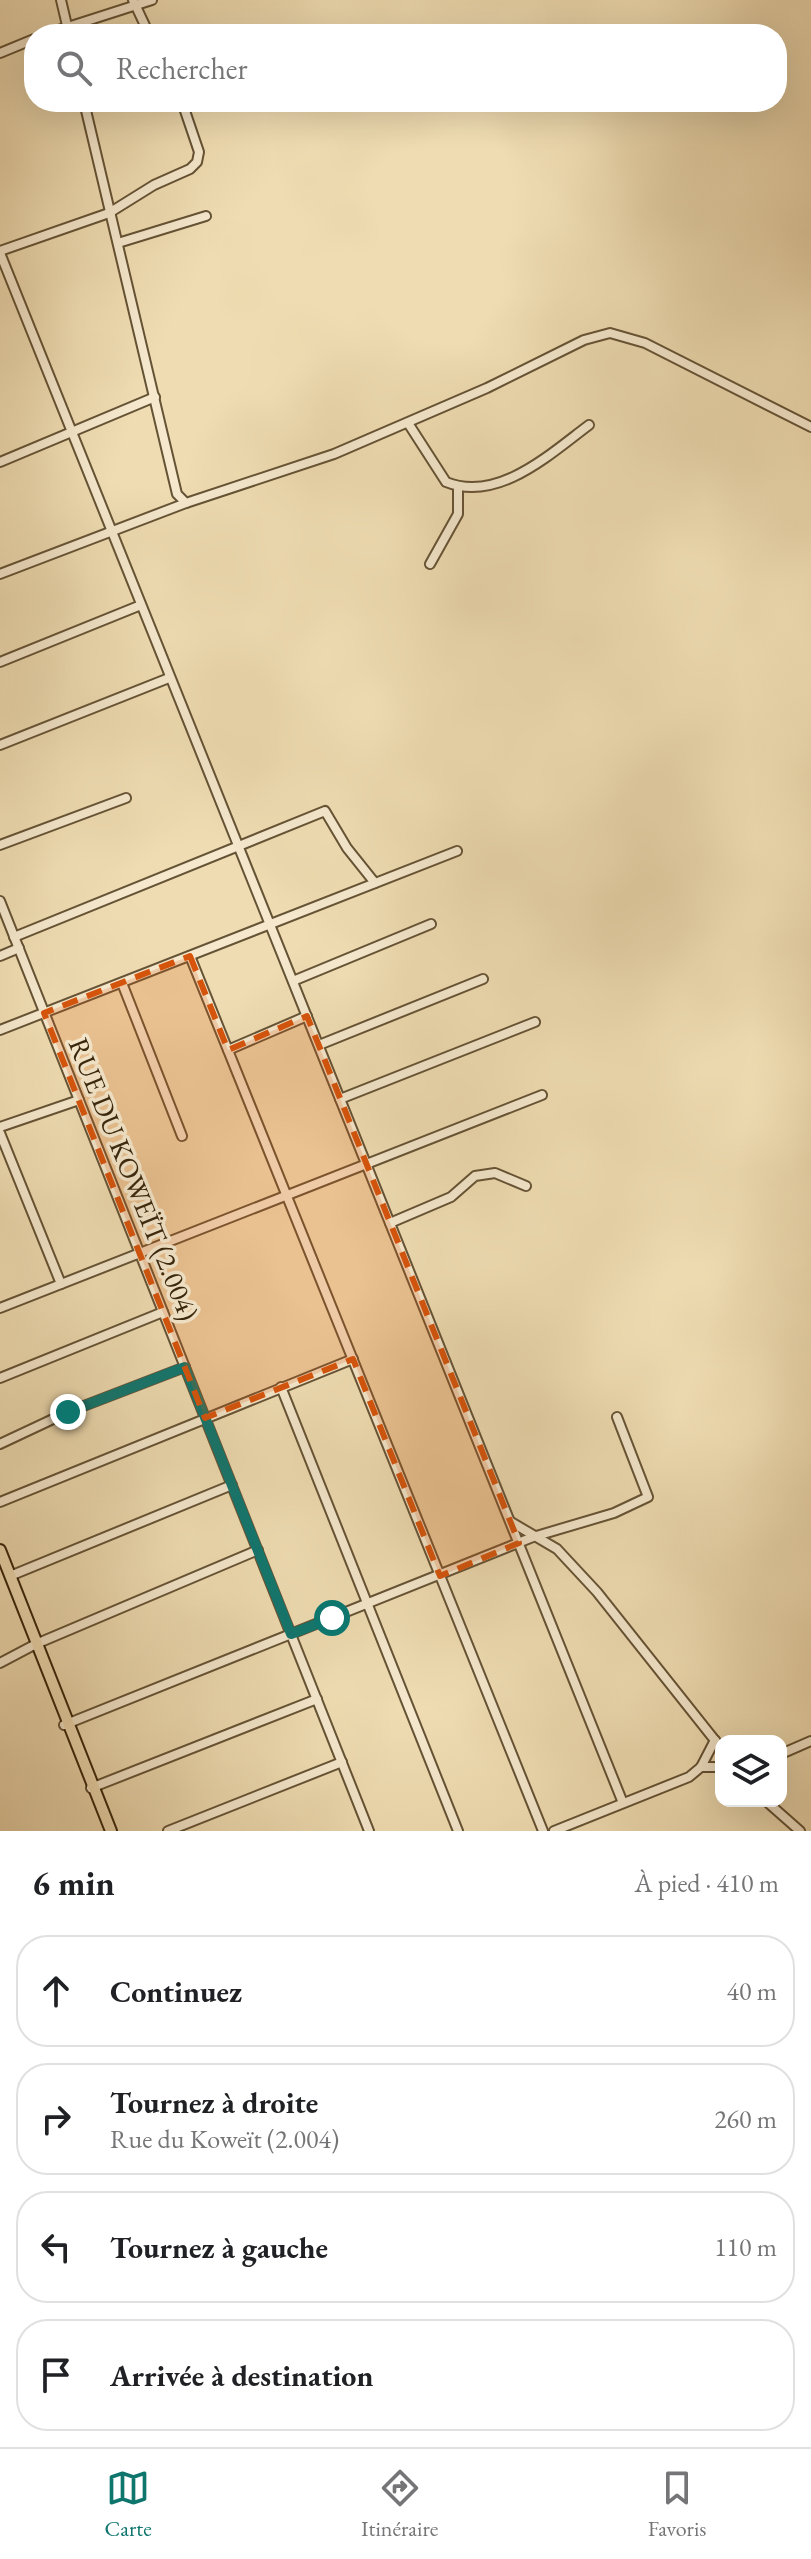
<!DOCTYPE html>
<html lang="fr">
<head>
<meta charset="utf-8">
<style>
	:root { --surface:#fff; --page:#f6f6f6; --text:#202124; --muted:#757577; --line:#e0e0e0; --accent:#0f766e }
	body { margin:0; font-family:"EB Garamond",serif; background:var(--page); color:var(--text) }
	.controls { position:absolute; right:24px; bottom:24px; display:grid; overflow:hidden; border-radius:16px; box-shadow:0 8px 32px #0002 }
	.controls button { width:72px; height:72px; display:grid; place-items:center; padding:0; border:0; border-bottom:2px solid var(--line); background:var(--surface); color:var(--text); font:40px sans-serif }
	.stop { position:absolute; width:24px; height:24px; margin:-18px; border:6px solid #0f766e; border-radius:50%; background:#fff }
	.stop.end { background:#0f766e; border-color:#fff; box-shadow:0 2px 8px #0008 }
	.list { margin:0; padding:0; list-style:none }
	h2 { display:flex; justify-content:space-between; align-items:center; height:104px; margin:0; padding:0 32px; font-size:34px }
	h2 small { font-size:26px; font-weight:400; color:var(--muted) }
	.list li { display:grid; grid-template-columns:52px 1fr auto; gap:24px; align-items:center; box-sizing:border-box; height:112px; margin:0 16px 16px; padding:0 16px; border:2px solid var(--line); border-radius:32px }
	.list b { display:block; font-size:30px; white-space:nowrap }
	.list p { margin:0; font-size:26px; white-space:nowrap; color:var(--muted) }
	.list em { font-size:26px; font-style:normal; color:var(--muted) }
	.icon { flex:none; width:44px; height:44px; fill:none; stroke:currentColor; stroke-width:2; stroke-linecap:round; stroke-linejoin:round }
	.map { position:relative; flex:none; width:811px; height:1831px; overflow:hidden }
	.search { position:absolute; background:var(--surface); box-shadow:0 8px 32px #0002; left:24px; right:24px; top:24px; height:88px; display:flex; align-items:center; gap:20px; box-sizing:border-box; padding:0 28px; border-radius:32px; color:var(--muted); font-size:30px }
	.sheet { height:616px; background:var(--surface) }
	nav { display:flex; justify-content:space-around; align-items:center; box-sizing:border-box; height:112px; border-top:2px solid var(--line); background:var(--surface); font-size:22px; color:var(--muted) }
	nav a { display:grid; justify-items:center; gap:4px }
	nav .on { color:var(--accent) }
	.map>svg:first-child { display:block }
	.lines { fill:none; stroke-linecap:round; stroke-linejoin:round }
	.minor-casing { stroke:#655335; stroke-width:12 }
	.major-casing { stroke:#37250b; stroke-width:14 }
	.minor { stroke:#f5e8cd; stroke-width:8 }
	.major { stroke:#efdcb2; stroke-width:10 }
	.route { stroke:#0f766e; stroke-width:10 }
	.marked { fill:#d6540c; fill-opacity:0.2; stroke:#d6540c; stroke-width:6; stroke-dasharray:16 10; stroke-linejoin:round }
	.labels { text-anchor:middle; stroke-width:7; stroke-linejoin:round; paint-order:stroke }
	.street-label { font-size:28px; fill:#37250b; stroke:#f5e8cd }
</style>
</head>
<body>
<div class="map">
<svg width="811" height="1831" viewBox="0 0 811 1831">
	<rect width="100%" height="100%" fill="#efdcb2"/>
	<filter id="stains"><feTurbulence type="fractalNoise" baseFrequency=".0025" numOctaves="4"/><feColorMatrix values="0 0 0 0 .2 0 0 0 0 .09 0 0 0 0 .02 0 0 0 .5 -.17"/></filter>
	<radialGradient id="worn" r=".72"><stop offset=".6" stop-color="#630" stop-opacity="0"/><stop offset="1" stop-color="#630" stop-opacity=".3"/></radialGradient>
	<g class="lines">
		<defs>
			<g id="minor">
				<polyline points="61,0 69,34"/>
				<polyline points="133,0 149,34"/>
				<polyline points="46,34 152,0"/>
				<polyline points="0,53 34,39"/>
				<polyline points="84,102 177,494 186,503 334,454 487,388 584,340 610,333 645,343 811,427"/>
				<polyline points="118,243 206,216"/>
				<polyline points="0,251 109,213 154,185 190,169 197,162 199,152 182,102"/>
				<polyline points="0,253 623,1803"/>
				<path d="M408 423 446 482C498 503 550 454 589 425"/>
				<polyline points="0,462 155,397"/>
				<polyline points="430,564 458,514 458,487"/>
				<polyline points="0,574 186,503"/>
				<polyline points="0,662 141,605"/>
				<polyline points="0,745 169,678"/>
				<polyline points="0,845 126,798"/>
				<polyline points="0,901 369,1831"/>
				<polyline points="14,937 325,811 347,848 375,883"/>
				<polyline points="0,956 19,948"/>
				<polyline points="190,956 543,1831"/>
				<polyline points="293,981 431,924"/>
				<polyline points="122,983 182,1136"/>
				<polyline points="0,1030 457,851"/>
				<polyline points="319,1045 483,979"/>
				<polyline points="228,1050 307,1016"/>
				<polyline points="340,1099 535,1022"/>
				<polyline points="0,1127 79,1100"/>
				<polyline points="0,1133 61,1284"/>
				<polyline points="390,1223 451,1197 475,1176 495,1173 526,1186"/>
				<polyline points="0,1308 542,1095"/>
				<polyline points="0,1378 163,1312"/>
				<polyline points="281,1387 458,1831"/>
				<polyline points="0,1444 68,1412 185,1367"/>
				<polyline points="0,1502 353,1359"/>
				<polyline points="511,1522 557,1549 597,1592 721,1748"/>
				<polyline points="10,1576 232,1485"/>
				<polyline points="0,1663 36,1644 258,1550"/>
				<polyline points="64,1725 533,1537 614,1513 648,1497 617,1417"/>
				<polyline points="781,1754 811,1741"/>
				<polyline points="701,1767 721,1767"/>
				<polyline points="91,1788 317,1699"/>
				<polyline points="766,1801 800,1831"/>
				<polyline points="168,1831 342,1762"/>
				<polyline points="554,1831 689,1777 701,1767 715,1740"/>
			</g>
			<polyline id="major" points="0,1550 111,1831"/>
		</defs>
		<!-- minor casing -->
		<use href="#minor" class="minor-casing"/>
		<!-- major casing -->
		<use href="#major" class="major-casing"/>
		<!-- minor -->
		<use href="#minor" class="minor"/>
		<!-- major -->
		<use href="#major" class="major"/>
	</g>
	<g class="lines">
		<!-- route -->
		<polyline class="route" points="68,1412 185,1367 291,1634 332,1618"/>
	</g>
	<!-- marked area -->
	<path class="marked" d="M190 956 228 1050 307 1016 519 1543 440 1576 353 1359 205 1418 44 1013Z"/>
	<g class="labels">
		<!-- street labels -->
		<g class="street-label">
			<text transform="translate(134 1179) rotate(68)" y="10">RUE DU KOWEÏT (2.004)</text>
		</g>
	</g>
	<rect width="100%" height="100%" filter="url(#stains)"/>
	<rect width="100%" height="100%" fill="url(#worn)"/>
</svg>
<div class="controls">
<button><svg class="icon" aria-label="layers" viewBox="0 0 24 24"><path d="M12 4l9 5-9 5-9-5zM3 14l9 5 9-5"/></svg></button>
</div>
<div class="stop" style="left:332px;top:1618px"></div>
<div class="stop end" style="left:68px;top:1412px"></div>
<div class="search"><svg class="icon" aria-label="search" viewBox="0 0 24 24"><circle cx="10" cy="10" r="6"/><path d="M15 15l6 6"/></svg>Rechercher</div>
</div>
<section class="sheet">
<h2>6 min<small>À pied · 410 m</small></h2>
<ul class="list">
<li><svg class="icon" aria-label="ahead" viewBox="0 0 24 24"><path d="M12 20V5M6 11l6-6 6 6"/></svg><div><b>Continuez</b></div><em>40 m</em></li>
<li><svg class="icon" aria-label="right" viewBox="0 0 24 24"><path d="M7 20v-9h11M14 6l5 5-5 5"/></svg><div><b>Tournez à droite</b><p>Rue du Koweït (2.004)</p></div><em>260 m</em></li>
<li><svg class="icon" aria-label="left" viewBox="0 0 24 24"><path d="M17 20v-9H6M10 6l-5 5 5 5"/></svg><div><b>Tournez à gauche</b></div><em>110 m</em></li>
<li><svg class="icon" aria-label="arrive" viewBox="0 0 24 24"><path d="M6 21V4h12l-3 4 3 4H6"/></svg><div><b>Arrivée à destination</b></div></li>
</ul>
</section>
<nav>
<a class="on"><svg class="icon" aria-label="map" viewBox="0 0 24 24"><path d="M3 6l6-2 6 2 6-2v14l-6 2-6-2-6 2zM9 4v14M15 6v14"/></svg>Carte</a>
<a><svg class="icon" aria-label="directions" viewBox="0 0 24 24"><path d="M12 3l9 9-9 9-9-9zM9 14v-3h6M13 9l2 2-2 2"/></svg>Itinéraire</a>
<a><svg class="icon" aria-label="saved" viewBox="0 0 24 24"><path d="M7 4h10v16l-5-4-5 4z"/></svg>Favoris</a>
</nav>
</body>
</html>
